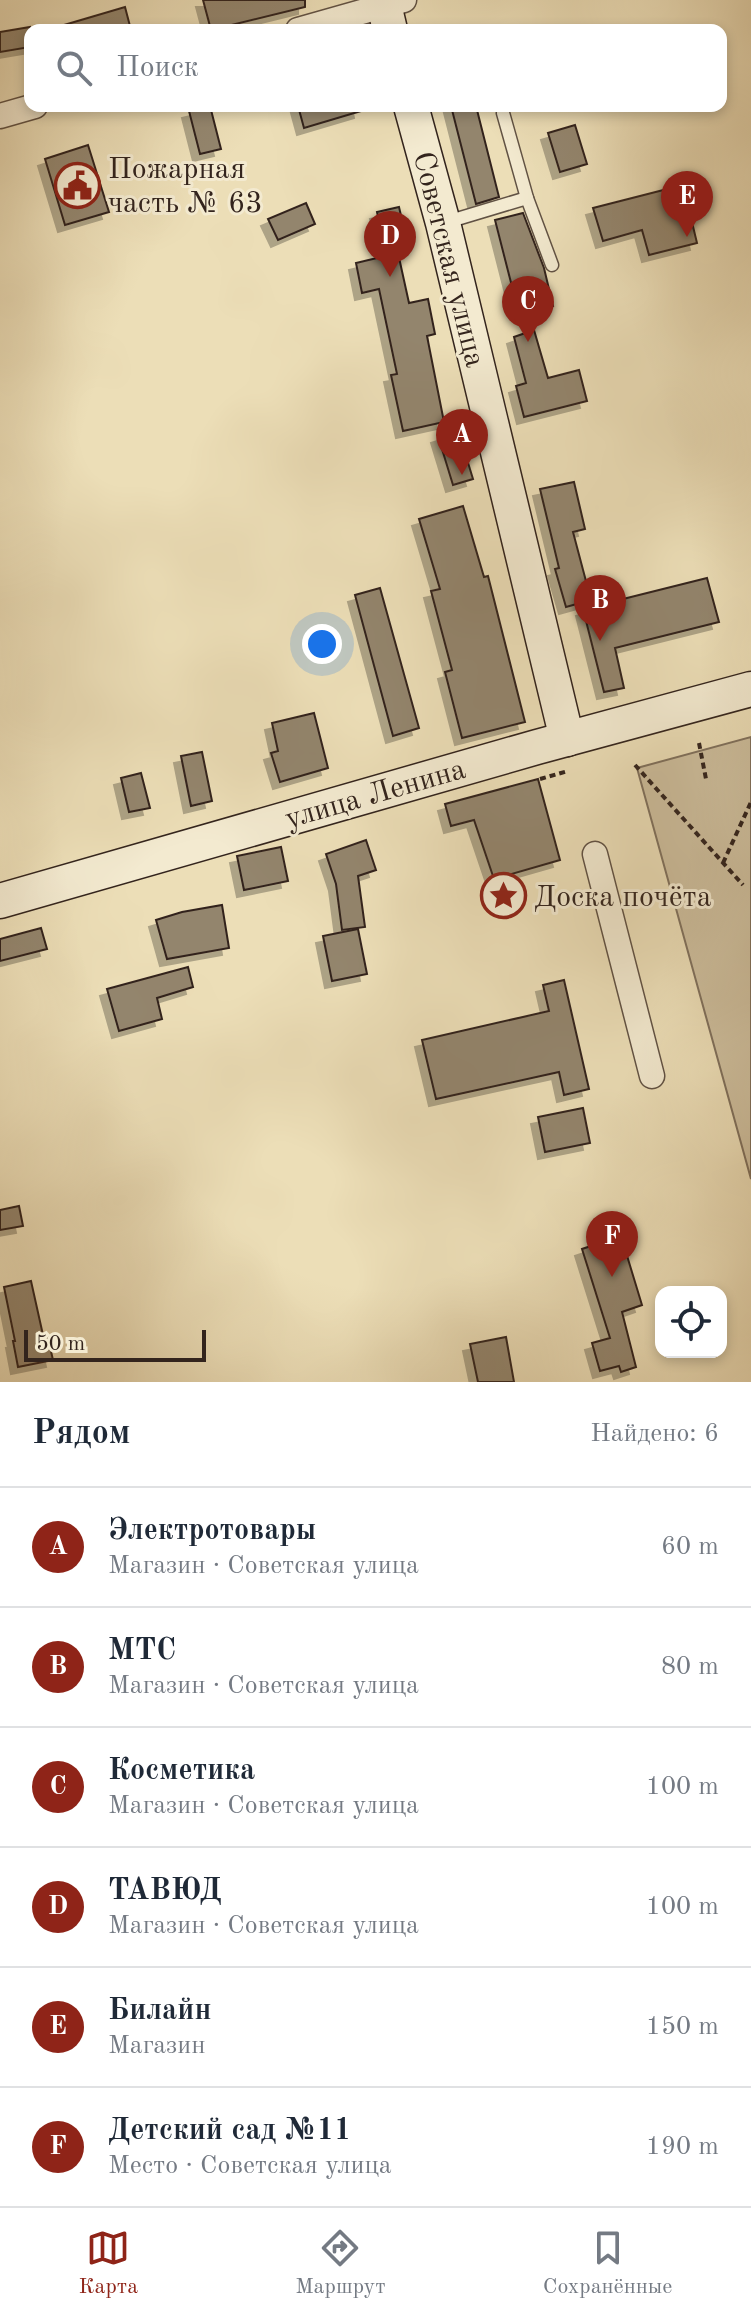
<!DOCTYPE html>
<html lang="ru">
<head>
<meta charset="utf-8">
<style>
	:root { --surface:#fff; --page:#f2f2f3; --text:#1f2937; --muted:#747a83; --line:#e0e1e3; --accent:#8f2418 }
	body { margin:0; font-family:"Old Standard TT",serif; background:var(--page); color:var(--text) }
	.controls { position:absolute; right:24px; bottom:24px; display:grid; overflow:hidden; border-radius:16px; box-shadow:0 4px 12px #0003 }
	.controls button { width:72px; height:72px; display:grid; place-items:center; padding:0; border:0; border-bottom:2px solid var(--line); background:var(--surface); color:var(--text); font:40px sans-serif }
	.scale { position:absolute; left:24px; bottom:20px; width:182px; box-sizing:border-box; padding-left:8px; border:4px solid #33241d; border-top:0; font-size:22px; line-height:28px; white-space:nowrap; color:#33241d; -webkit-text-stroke:6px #f3ead0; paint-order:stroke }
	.you { position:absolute; left:322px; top:644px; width:28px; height:28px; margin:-20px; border:6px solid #fff; border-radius:50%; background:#1a73e8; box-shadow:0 0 0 12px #1a73e833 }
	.badge { display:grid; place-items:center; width:52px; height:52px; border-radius:50%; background:var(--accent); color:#fff; font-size:26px; font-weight:700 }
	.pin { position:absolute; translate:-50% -66px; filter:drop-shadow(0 2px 4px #0008) }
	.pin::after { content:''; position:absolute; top:42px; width:28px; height:24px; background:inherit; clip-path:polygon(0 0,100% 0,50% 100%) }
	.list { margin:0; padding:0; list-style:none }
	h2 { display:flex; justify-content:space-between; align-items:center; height:104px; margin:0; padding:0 32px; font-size:34px }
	h2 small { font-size:26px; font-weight:400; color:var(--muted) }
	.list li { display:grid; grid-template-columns:52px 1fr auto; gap:24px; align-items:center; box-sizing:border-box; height:120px; padding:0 32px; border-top:2px solid var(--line) }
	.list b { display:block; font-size:30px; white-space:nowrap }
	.list p { margin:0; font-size:26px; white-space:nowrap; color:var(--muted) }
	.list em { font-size:26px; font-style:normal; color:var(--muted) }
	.icon { flex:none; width:44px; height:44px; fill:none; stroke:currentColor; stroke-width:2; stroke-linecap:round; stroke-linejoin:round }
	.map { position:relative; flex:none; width:751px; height:1382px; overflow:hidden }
	.search { position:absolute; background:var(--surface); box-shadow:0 4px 12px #0003; left:24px; right:24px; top:24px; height:88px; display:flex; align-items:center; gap:20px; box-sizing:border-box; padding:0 28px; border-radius:16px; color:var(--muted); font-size:30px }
	.sheet { height:824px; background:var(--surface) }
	nav { display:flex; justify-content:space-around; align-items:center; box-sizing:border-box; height:112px; border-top:2px solid var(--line); background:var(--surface); font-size:22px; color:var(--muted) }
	nav a { display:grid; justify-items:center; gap:4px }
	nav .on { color:var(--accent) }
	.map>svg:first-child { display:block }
	.green { fill:#cdbe9d; stroke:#80715d; stroke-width:2 }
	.building { fill:#93856d; stroke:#33241d; stroke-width:2; filter:url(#shadow) }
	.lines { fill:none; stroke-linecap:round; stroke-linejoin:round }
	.lane-casing { stroke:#615244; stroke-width:15 }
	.street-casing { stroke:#615244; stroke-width:27 }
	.secondary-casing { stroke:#33241d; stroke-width:37 }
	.path { stroke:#33241d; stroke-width:4; stroke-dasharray:6 4; stroke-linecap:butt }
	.lane { stroke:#f3ead0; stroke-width:12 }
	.street { stroke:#f3ead0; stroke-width:24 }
	.secondary { stroke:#f3ead0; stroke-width:34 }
	.labels { text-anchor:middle; stroke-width:6; stroke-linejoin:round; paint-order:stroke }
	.poi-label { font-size:30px; fill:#33241d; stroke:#f3ead0; text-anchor:start }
	.street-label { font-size:30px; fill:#33241d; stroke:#f3ead0 }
</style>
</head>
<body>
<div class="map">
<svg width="751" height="1382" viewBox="0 0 751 1382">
	<defs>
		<filter id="shadow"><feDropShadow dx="-7" dy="7" stdDeviation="0" flood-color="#0004"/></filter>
	</defs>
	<rect width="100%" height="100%" fill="#ecdeb7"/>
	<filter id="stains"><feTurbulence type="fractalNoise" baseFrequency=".0025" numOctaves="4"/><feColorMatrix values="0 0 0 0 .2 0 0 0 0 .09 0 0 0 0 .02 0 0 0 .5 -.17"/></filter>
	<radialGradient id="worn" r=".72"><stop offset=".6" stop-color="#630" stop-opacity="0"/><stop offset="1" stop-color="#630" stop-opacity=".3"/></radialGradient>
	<!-- green -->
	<polygon class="green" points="751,737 751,1179 637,768"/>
	<!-- building -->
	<g class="building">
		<polygon points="203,0 305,0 305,7 211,30"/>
		<polygon points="125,7 131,30 65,30 64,25"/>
		<polygon points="30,27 30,47 0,52 0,32"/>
		<polygon points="210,106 221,149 200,154 189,111"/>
		<polygon points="298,106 360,106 361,111 304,128"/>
		<polygon points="451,106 476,106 499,197 476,204"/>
		<polygon points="575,125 587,164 560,172 548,133"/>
		<polygon points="88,145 109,212 65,225 45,159"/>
		<polygon points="683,185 697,243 649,255 642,230 603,241 593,208"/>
		<polygon points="306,203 315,224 278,240 268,219"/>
		<polygon points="399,207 405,233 383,238 377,212"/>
		<polygon points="523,213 544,268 553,306 519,314 495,220"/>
		<polygon points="398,253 409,303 428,299 435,334 427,336 444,422 403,431 391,375 397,374 379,289 362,293 356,263"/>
		<polygon points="534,330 548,378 579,370 587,401 524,417 516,386 526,383 514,337"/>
		<polygon points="458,430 473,479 453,485 438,436"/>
		<polygon points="574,482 585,529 573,532 591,600 566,607 555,569 559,568 540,489"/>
		<polygon points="463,506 484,577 488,576 525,722 462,738 445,672 452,670 431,591 440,589 419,519"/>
		<polygon points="707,578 719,622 615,648 624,688 604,692 583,609"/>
		<polygon points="380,588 419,728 393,736 355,595"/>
		<polygon points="314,713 328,768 280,782 271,753 278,751 272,723"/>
		<polygon points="202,752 212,801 191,806 181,756"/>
		<polygon points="141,773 150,808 129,812 121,778"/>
		<polygon points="538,779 560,860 494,879 474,820 451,826 445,804"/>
		<polygon points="366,840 376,870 358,876 365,927 342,930 336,884 326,854"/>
		<polygon points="281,847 288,881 244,890 237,856"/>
		<polygon points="222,905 229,948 167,959 156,920 182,912"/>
		<polygon points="41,928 47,949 0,961 0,939"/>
		<polygon points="358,929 367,974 332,981 323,936"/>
		<polygon points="188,967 193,987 157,998 162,1019 119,1031 107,989"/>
		<polygon points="564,980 589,1089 564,1095 559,1072 436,1099 422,1040 549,1011 543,985"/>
		<polygon points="583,1108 590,1143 545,1152 538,1117"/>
		<polygon points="19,1206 23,1226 0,1230 0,1210"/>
		<polygon points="621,1236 642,1305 622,1312 636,1367 621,1372 619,1366 600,1371 592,1343 610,1338 582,1249"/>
		<polygon points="31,1281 43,1335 47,1334 53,1360 18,1367 13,1341 15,1341 4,1287"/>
		<polygon points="506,1337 514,1382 478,1382 470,1344"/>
	</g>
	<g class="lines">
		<defs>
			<g id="lane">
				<polyline points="503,113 527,198"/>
				<polyline points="447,222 527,198 552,265"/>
			</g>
			<g id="street">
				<polyline points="298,30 404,0"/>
				<polyline points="0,116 35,106"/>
				<polyline points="595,854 652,1076"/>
			</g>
			<g id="secondary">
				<polyline points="383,0 390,30"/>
				<polyline points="411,106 443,223 567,739"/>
				<polyline points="0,901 537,747 751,689"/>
			</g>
		</defs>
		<!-- lane casing -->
		<use href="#lane" class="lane-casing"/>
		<!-- street casing -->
		<use href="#street" class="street-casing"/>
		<!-- secondary casing -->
		<use href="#secondary" class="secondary-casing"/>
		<!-- path -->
		<g class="path">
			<polyline points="699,743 706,779"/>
			<polyline points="635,765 743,885"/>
			<polyline points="540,779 568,771"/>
			<polyline points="723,863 751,802"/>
		</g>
		<!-- lane -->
		<use href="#lane" class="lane"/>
		<!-- street -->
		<use href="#street" class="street"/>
		<!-- secondary -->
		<use href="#secondary" class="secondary"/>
	</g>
	<!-- icons -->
	<defs>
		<symbol id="civic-ring" viewBox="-11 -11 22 22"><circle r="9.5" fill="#f3ead0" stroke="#8f2418" stroke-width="1.5"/><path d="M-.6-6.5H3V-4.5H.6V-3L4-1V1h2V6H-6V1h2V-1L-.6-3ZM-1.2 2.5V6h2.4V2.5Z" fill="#8f2418"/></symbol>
		<symbol id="sight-ring" viewBox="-11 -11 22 22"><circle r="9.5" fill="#f3ead0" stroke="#8f2418" stroke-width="1.5"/><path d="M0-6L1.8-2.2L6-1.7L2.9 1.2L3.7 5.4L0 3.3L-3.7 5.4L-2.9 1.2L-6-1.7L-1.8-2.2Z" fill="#8f2418"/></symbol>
	</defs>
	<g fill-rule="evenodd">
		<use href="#civic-ring" x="52" y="160" width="51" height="51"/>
		<use href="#sight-ring" x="478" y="870" width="51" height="51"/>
	</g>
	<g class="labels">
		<!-- poi labels -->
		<g class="poi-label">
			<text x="108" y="178">Пожарная<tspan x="108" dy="34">часть № 63</tspan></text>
			<text x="534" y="906">Доска почёта</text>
		</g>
		<!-- street labels -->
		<g class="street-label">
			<text transform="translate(450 259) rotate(76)" y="10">Советская улица</text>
			<text transform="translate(375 793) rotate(-16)" y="10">улица Ленина</text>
		</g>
	</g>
	<rect width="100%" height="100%" filter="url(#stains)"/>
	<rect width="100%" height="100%" fill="url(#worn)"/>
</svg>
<div class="controls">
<button><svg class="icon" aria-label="locate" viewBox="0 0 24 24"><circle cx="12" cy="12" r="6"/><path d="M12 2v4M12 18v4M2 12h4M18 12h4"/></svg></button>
</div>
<div class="scale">50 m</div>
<div class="you"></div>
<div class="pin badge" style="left:462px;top:475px">A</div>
<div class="pin badge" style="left:600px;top:641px">B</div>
<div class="pin badge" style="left:528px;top:342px">C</div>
<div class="pin badge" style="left:390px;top:277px">D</div>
<div class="pin badge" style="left:687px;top:237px">E</div>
<div class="pin badge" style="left:612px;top:1277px">F</div>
<div class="search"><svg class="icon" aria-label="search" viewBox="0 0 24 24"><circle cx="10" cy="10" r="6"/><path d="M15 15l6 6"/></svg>Поиск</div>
</div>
<section class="sheet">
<h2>Рядом<small>Найдено: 6</small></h2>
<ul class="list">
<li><span class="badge">A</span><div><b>Электротовары</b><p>Магазин · Советская улица</p></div><em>60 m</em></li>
<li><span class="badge">B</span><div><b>МТС</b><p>Магазин · Советская улица</p></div><em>80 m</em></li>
<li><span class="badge">C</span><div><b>Косметика</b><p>Магазин · Советская улица</p></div><em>100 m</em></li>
<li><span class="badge">D</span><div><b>ТАВЮД</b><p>Магазин · Советская улица</p></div><em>100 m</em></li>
<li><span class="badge">E</span><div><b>Билайн</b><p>Магазин</p></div><em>150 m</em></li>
<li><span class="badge">F</span><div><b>Детский сад №11</b><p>Место · Советская улица</p></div><em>190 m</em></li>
</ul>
</section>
<nav>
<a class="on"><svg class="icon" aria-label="map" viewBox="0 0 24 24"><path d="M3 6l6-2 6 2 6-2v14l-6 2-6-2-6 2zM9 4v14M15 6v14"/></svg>Карта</a>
<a><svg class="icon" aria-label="directions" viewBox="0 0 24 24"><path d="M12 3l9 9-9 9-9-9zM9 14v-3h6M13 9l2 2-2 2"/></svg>Маршрут</a>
<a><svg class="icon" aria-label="saved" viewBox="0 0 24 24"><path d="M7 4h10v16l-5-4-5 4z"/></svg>Сохранённые</a>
</nav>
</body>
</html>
